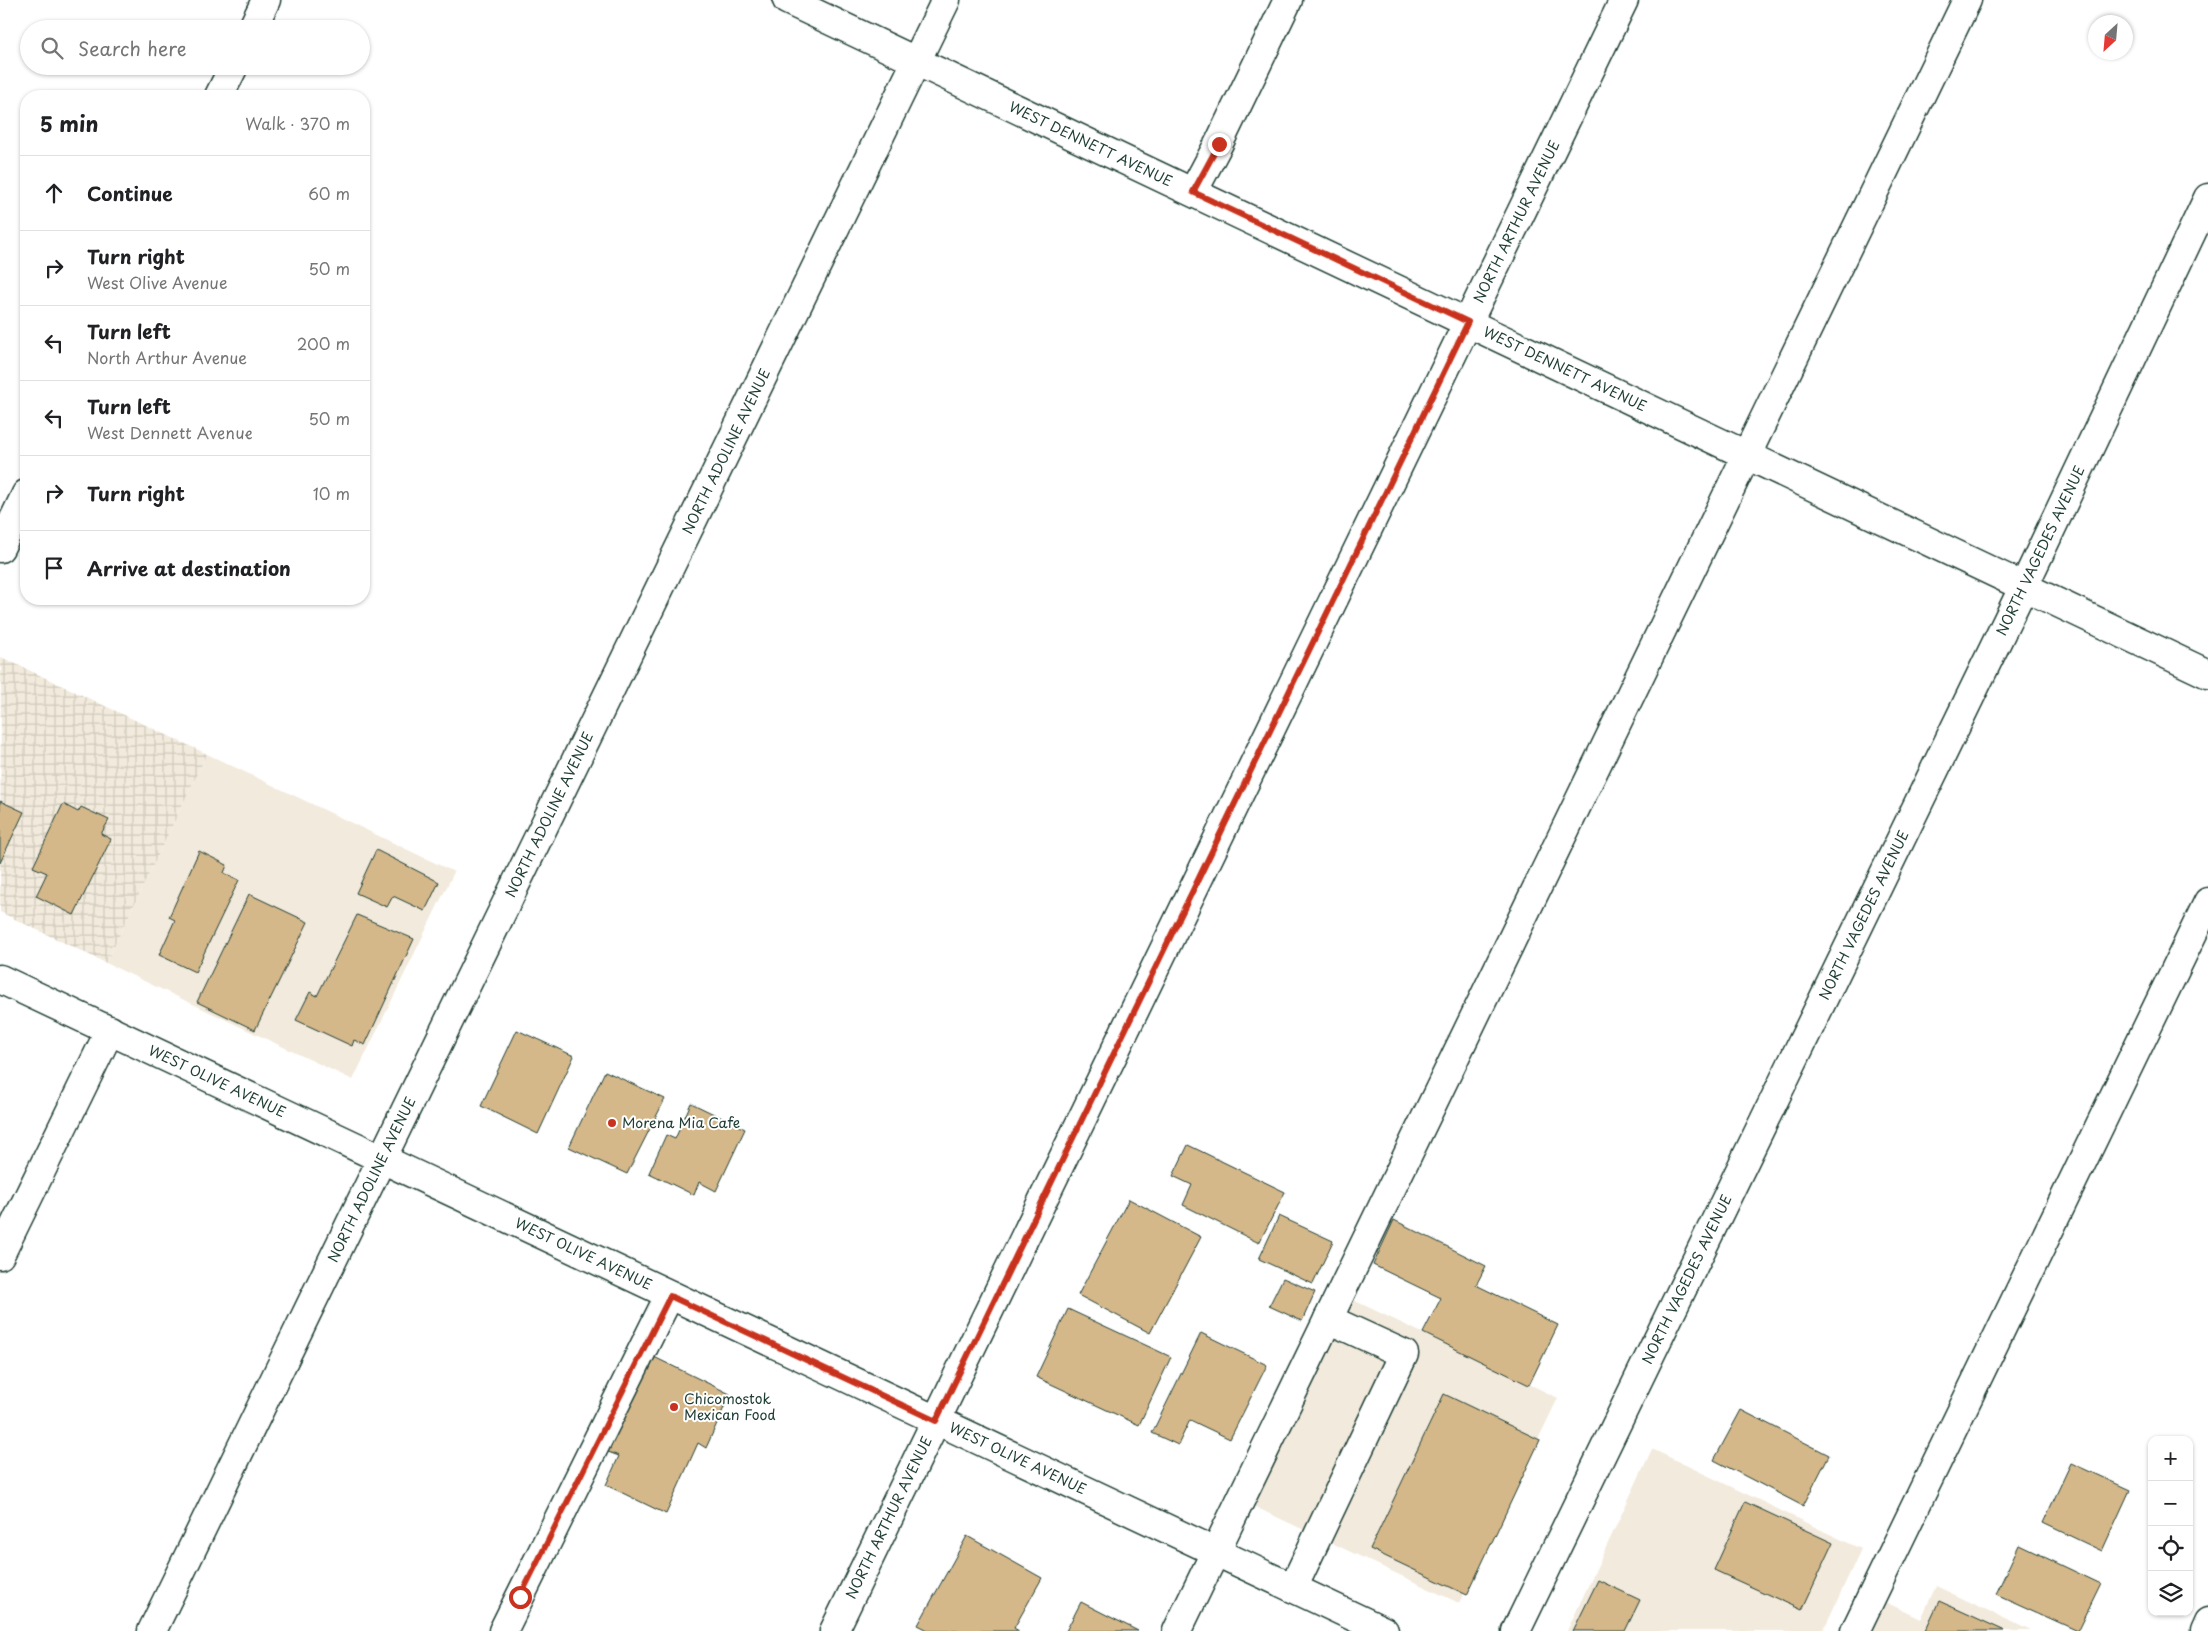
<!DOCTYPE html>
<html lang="en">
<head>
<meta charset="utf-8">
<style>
	:root { --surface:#fff; --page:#f6f6f6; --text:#202124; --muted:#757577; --line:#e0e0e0 }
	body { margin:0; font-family:"Playpen Sans",sans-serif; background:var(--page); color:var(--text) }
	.controls { position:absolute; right:15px; bottom:15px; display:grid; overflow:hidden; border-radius:10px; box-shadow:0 1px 4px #0004 }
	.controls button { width:45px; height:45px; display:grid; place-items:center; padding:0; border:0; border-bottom:1px solid var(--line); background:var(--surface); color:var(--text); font:25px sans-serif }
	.compass { position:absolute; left:2088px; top:15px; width:45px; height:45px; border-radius:50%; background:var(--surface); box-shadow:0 1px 4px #0004; rotate:206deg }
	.stop { position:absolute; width:15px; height:15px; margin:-11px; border:4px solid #c8321e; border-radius:50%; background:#fff }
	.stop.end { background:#c8321e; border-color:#fff; box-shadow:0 1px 5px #0008 }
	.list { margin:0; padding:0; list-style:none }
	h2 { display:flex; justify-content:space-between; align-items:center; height:65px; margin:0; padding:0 20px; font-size:21px }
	h2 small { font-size:16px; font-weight:400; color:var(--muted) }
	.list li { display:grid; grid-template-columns:32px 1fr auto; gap:15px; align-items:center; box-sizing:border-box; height:75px; padding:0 20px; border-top:1px solid var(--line) }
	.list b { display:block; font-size:19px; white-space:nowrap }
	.list p { margin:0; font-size:16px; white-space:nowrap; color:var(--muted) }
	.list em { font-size:16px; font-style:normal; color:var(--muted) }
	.icon { flex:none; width:28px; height:28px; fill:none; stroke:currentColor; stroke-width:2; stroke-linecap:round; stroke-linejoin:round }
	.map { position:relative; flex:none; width:2208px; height:1631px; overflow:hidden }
	.search { position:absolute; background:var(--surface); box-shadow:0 1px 4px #0004; left:20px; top:20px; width:350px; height:55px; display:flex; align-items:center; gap:12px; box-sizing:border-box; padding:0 18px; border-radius:28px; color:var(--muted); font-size:19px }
	.panel { position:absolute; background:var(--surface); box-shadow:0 1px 4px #0004; left:20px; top:90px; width:350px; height:515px; border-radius:20px }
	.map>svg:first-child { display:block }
	.built { fill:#f2eadc }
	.industrial { fill:url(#industrial-grid) }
	.building { fill:#d5b88a; stroke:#1f3d34 }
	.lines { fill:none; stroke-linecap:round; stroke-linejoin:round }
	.minor-casing { stroke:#1f3d34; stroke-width:31 }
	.major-casing { stroke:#1f3d34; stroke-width:31 }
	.minor { stroke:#fff; stroke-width:28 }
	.major { stroke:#fff; stroke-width:28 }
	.route { stroke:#c8321e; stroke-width:6 }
	.poi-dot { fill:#c8321e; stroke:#fff; stroke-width:2 }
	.labels { text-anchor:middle; stroke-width:4; stroke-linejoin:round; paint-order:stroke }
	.street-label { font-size:14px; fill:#1f3d34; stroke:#fff }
	.poi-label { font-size:14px; fill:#1f3d34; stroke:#fff; text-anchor:start }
</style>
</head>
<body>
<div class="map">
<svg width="2208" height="1631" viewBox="0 0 2208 1631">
	<defs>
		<pattern id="industrial-grid" width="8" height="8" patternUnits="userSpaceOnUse" patternTransform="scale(1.25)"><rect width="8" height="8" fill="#f2eadc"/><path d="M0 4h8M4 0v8" fill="none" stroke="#cfcabd"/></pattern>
	</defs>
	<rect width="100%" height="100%" fill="#fff"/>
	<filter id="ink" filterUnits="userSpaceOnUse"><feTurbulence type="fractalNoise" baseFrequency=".02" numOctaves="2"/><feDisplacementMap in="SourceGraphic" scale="10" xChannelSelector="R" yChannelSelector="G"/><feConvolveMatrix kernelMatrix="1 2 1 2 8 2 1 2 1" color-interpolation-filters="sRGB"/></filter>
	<g filter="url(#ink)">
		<!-- built -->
		<g class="built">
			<polygon points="207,754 454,872 353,1080 106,963"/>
			<polygon points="1349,1298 1558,1398 1459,1603 1249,1504"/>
			<polygon points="1652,1449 1861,1549 1823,1631 1567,1631"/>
			<polygon points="1936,1586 2031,1631 1864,1631 1879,1599 1921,1619"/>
		</g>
		<!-- industrial -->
		<polygon class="industrial" points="1,657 207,754 106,963 0,912"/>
		<!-- building -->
		<g class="building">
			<polygon points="0,801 24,812 0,863"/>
			<polygon points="63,804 78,812 81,807 109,820 101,834 111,839 74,915 36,896 47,873 33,867"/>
			<polygon points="376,850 439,882 425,911 393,896 387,907 356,893"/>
			<polygon points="199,851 227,865 224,873 239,880 195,972 159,955 175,920 169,917"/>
			<polygon points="249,894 308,922 255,1030 197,1002"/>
			<polygon points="357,915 414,939 365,1045 354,1040 352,1046 296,1020 310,992 317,996"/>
			<polygon points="517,1030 574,1056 538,1134 481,1106"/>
			<polygon points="605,1071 665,1099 627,1174 569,1147"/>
			<polygon points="691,1103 745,1129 716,1191 699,1182 694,1195 649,1173 666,1135 675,1139"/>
			<polygon points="1188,1145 1285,1192 1259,1243 1183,1205 1192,1185 1173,1176"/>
			<polygon points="1129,1199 1201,1237 1150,1333 1078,1295"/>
			<polygon points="1279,1216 1333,1241 1313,1284 1259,1259"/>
			<polygon points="1394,1220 1486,1266 1476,1285 1558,1325 1529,1385 1423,1333 1441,1298 1373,1265"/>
			<polygon points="1283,1278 1315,1292 1302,1321 1269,1306"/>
			<polygon points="1068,1309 1171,1357 1139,1425 1036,1377"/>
			<polygon points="1201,1333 1267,1365 1230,1439 1190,1420 1178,1445 1152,1433"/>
			<polygon points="652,1356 730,1394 706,1448 698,1443 666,1514 606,1485 619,1456 608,1452"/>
			<polygon points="1444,1394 1540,1440 1467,1595 1370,1549"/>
			<polygon points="1741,1410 1829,1455 1803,1506 1714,1460"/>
			<polygon points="2071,1463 2130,1490 2102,1551 2043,1523"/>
			<polygon points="1745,1502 1833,1543 1802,1610 1714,1570"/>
			<polygon points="967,1536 1042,1578 1014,1628 1019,1631 930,1631 918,1625"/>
			<polygon points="2019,1545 2101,1584 2078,1631 1996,1594"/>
			<polygon points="1598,1580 1640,1600 1625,1631 1573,1631"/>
			<polygon points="1939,1601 2005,1631 1925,1631"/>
			<polygon points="1081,1602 1138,1631 1066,1631"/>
		</g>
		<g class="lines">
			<defs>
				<g id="minor">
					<path id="s1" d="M787 0 2208 674"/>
					<polyline points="252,29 266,0"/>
					<polyline points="219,96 234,66"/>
					<polyline points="1193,192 1219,143 1288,0"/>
					<polyline points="0,548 26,494"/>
					<polyline points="0,1255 110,1030"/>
					<polyline points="1293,1588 1404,1354 1328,1319"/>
					<path id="s2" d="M152 1631 946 0"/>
					<polyline points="503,1631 669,1296"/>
					<path id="s3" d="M834 1631 1624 0"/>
					<polyline points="1177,1631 1967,0"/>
					<path id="s4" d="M1516 1631 2024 586 2208 198"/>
					<polyline points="1855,1631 2208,902"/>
					<polyline points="2204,1631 2208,1622"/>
				</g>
				<g id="major">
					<path id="s5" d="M0 979 1384 1631"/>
				</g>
			</defs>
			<!-- minor casing -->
			<use href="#minor" class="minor-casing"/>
			<!-- major casing -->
			<use href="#major" class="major-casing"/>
			<!-- minor -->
			<use href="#minor" class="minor"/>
			<!-- major -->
			<use href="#major" class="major"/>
		</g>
	</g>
	<g class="lines" filter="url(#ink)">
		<!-- route -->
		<polyline class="route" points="520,1597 670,1296 936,1421 1468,322 1193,192 1219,144"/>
	</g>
	<!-- markers -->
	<g class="poi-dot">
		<circle cx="612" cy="1123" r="5"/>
		<circle cx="674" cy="1407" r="5"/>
	</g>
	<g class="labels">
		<!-- street labels -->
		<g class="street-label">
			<text dy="5" stroke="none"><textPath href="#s1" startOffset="336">WEST DENNETT AVENUE</textPath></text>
			<text dy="5" stroke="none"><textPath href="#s3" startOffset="1566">NORTH ARTHUR AVENUE</textPath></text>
			<text dy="5" stroke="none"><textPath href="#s1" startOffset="861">WEST DENNETT AVENUE</textPath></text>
			<text dy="5" stroke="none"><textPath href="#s2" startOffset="1312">NORTH ADOLINE AVENUE</textPath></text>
			<text dy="5" stroke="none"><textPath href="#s4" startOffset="1201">NORTH VAGEDES AVENUE</textPath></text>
			<text dy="5" stroke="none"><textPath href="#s2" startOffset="908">NORTH ADOLINE AVENUE</textPath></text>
			<text dy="5" stroke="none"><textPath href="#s4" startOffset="796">NORTH VAGEDES AVENUE</textPath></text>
			<text dy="5" stroke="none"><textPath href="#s5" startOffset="240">WEST OLIVE AVENUE</textPath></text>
			<text dy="5" stroke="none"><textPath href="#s2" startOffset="502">NORTH ADOLINE AVENUE</textPath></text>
			<text dy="5" stroke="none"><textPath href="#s5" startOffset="645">WEST OLIVE AVENUE</textPath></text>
			<text dy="5" stroke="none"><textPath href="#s4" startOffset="391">NORTH VAGEDES AVENUE</textPath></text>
			<text dy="5" stroke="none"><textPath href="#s5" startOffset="1125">WEST OLIVE AVENUE</textPath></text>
			<text dy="5" stroke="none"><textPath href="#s3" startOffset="126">NORTH ARTHUR AVENUE</textPath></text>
		</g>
		<!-- poi labels -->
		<g class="poi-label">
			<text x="622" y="1128">Morena Mia Cafe</text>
			<text x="684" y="1404">Chicomostok<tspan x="684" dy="16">Mexican Food</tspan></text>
		</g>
	</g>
</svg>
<div class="controls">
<button>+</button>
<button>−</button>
<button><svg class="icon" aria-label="locate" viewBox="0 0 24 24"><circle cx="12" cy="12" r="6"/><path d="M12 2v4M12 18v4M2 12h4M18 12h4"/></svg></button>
<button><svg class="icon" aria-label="layers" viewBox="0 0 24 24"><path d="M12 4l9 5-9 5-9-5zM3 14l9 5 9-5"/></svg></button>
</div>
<svg class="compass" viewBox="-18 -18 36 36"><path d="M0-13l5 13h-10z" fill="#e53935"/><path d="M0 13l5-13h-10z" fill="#757577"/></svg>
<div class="stop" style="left:520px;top:1597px"></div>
<div class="stop end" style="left:1219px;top:144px"></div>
<div class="search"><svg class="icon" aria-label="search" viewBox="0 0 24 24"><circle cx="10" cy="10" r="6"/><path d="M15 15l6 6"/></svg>Search here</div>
<section class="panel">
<h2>5 min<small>Walk · 370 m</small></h2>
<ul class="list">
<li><svg class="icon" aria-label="ahead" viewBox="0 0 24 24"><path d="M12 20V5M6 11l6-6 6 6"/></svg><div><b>Continue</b></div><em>60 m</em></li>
<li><svg class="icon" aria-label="right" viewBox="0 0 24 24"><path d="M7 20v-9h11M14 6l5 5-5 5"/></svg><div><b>Turn right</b><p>West Olive Avenue</p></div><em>50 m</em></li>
<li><svg class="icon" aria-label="left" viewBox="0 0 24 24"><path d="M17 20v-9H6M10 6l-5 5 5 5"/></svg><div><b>Turn left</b><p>North Arthur Avenue</p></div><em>200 m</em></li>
<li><svg class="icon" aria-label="left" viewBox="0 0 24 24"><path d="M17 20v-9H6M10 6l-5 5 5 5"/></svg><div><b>Turn left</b><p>West Dennett Avenue</p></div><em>50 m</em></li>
<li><svg class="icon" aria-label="right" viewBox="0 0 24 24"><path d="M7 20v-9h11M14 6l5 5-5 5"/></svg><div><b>Turn right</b></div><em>10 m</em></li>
<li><svg class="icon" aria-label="arrive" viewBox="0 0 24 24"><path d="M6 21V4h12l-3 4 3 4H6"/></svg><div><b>Arrive at destination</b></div></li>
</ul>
</section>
</div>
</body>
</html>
